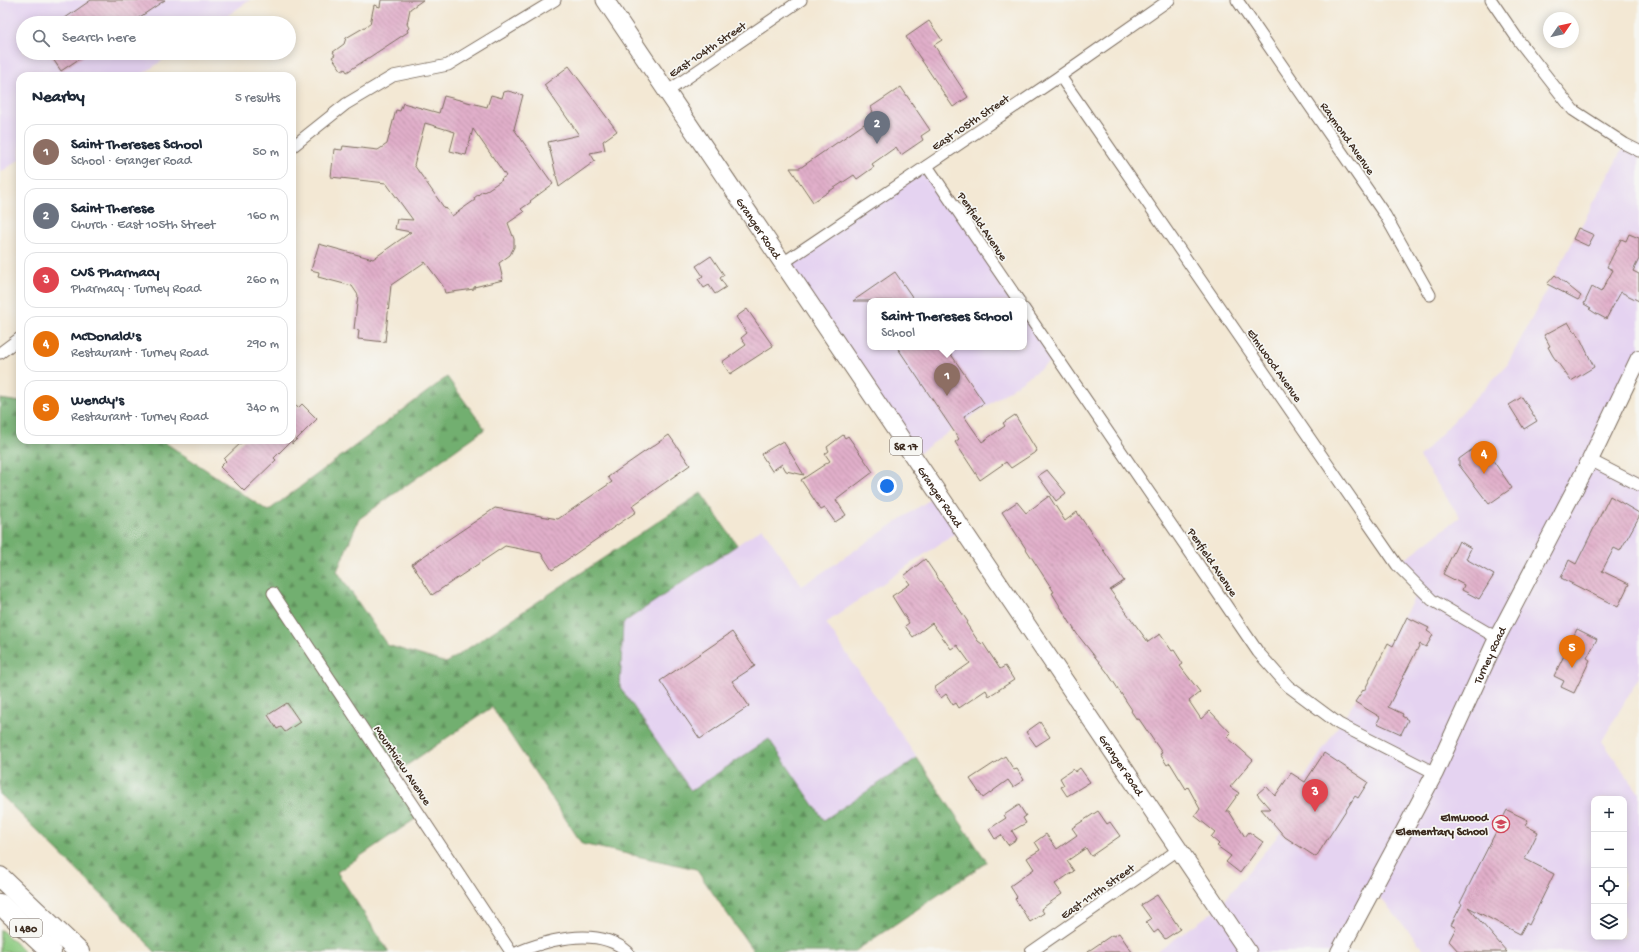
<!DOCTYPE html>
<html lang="en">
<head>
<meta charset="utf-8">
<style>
	:root { --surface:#fff; --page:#f2f2f3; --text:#1f2937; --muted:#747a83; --line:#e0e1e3; --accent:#111827 }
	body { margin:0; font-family:"Gochi Hand",sans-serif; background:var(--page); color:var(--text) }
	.controls { position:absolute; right:12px; bottom:12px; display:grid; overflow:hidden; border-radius:8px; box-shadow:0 2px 10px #0003 }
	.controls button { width:36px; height:36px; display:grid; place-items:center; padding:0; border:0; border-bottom:1px solid var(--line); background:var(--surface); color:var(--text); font:20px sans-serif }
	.compass { position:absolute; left:1543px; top:12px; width:36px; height:36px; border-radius:50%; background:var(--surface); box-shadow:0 2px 10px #0003; rotate:56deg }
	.you { position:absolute; left:887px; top:486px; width:14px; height:14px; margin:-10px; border:3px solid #fff; border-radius:50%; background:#1a73e8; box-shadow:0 0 0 6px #1a73e833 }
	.badge { display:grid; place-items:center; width:26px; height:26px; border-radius:50%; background:var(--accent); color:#fff; font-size:13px; font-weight:700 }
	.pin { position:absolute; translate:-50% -33px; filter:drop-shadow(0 1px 2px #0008) }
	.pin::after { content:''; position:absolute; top:21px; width:14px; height:12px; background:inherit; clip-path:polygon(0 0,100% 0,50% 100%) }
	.popup { position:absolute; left:867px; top:298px; width:160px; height:52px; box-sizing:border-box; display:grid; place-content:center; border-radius:8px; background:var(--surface); filter:drop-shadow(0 1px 3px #0005); font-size:13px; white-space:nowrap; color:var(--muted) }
	.popup b { font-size:15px; color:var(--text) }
	.popup::after { content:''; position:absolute; left:50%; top:100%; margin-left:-8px; border:8px solid transparent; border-top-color:var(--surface) }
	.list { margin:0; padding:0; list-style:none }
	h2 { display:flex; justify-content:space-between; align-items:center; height:52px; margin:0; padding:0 16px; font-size:17px }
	h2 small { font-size:13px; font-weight:400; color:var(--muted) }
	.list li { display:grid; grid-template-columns:26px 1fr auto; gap:12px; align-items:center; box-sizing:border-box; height:56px; margin:0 8px 8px; padding:0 8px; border:1px solid var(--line); border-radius:12px }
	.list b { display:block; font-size:15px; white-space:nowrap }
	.list p { margin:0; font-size:13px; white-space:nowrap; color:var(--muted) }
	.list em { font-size:13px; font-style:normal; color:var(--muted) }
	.icon { flex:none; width:22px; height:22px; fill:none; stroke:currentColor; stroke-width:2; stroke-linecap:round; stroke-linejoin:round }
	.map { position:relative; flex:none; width:1639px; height:952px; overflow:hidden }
	.search { position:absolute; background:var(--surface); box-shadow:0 2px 10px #0003; left:16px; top:16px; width:280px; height:44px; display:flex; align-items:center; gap:10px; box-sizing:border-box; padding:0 14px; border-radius:22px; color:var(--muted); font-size:15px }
	.panel { position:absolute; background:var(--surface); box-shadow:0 2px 10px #0003; left:16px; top:72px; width:280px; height:372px; border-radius:12px }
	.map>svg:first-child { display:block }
	.built { fill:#e5d3f1; fill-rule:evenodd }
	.grass { fill:#8dcb81; stroke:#647a50 }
	.forest { fill:url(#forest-firs); stroke:#566c46 }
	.building { fill:url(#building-back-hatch); fill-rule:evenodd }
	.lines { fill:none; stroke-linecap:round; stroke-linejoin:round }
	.minor-casing { stroke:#7b6c5e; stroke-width:13 }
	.secondary-casing { stroke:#7b6c5e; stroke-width:18 }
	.primary-casing { stroke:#7b6c5e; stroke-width:19 }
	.motorway-casing { stroke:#7b6c5e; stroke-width:22 }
	.minor { stroke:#fff; stroke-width:11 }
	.secondary { stroke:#fff; stroke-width:16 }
	.primary { stroke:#fff; stroke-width:17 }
	.motorway { stroke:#fff; stroke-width:20 }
	.labels { text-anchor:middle; stroke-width:3.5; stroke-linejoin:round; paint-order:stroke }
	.shield { fill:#f6f6f2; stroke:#73675e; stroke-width:1 }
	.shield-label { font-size:11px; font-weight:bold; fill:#3b2a1e }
	.street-label { font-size:12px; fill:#3b2a1e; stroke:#f6f6f2 }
	.poi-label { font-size:12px; font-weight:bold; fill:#3b2a1e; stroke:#f6f6f2; text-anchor:end }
</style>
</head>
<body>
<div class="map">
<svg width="1639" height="952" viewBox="0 0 1639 952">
	<defs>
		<pattern id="forest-firs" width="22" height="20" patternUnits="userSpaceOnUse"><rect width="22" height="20" fill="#72af6f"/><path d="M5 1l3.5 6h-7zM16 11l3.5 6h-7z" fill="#5f8f5b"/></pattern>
		<pattern id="building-back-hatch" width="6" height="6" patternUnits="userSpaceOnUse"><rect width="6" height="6" fill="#e1afca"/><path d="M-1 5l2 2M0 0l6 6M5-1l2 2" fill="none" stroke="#b88fa3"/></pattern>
	</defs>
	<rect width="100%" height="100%" fill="#f6f6f2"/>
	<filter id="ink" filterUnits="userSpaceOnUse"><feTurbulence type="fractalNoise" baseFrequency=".025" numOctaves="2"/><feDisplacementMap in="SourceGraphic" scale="8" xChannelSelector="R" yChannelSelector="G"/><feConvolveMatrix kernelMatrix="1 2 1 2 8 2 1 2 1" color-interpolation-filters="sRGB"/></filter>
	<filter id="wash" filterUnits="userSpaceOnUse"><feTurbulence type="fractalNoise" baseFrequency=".012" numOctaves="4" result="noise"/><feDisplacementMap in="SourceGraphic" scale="16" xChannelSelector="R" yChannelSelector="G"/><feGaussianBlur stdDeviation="0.9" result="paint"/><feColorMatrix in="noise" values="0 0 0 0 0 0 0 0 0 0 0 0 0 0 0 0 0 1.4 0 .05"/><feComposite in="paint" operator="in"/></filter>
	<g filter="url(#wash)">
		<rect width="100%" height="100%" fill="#f3e8d4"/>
		<!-- built -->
		<g class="built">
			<polygon points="0,0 250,0 217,23 23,23 23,53 173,53 140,76 20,76 20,159 0,173"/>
			<path d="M1625 144 1639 151V358L1590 460 1639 485V677L1602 741 1639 793V952H1426L1373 889 1339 952H1157L1218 908 1281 832 1273 826 1363 688 1387 642H1389L1420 588 1397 565 1460 517 1419 457 1507 365ZM1594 799H1624V937H1594Z"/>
			<polygon points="927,166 1019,301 870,301 870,347 1024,347 1024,309 1057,357 913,457 783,263"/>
			<polygon points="938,494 961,529 826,623 917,758 824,820 769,739 691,792 620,687 623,623 762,528 802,586"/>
		</g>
		<!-- grass -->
		<polygon class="grass" points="0,929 25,952 0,952"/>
		<!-- forest -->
		<polygon class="forest" points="447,377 485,429 359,519 337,571 387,645 446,663 701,493 737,545 623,623 620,687 691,791 769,739 824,820 917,758 987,862 854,952 754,952 696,869 582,844 492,707 394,774 421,815 337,872 389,952 155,952 123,916 0,794 0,399 20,402 20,440 161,440 268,511"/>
		<g id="blocks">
			<!-- building -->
			<g class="building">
				<polygon points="91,0 165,0 131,23 58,23"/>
				<polygon points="381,0 423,0 410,9 407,24 409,28 407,30 408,32 347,72 345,69 342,71 332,57 335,55 333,52 344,44 346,38 370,24 374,5 380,7"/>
				<polygon points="929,21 942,40 934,45 968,97 953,107 906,37"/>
				<polygon points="49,53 88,53 61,71"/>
				<polygon points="569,66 617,131 603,141 605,150 590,153 595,161 559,187 548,142 579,135 544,85"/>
				<polygon points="901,87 930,130 921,136 923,140 901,155 896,147 872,164 874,167 857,179 854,175 813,202 790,168 800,168 873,118 870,114 873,112 871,107"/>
				<path d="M508 91 523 95 514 129 553 184 530 201 531 202 521 209 524 212 508 223 514 239V247L510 255 499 263 503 280 474 287V289L445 293 443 286 425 262 391 285 385 342 358 339 359 330 354 329 358 295 352 286 318 277 319 272 311 270 319 244 373 259 411 232 395 229 397 219 413 220 386 183 331 177 334 149 342 150 343 146 378 150 387 144 396 110 400 111 403 103 439 113 444 96 487 107 491 95 502 98 504 92ZM425 123 455 132 450 151 466 155 473 129 506 176 501 179 502 180 484 192 483 191 474 198 475 200 452 216 446 208 445 209 414 165Z"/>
				<polygon points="1578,228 1594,235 1588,246 1573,239"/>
				<polygon points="1629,234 1639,238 1639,259 1633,271 1639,274 1639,301 1621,292 1606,319 1595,313 1589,309 1591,308 1584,304 1592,287 1601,292 1613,270 1607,267 1621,239 1626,241"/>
				<polygon points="711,256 724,275 720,278 726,287 715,294 709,285 704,288 698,279 703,276 696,266"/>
				<polygon points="895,272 915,301 853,301"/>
				<polygon points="1555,275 1581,296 1578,300 1547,284"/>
				<polygon points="747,309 773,346 730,374 722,362 746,345 741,338 747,333 736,317"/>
				<polygon points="1568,322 1574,332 1576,331 1581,340 1594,367 1571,381 1553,356 1548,347 1550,346 1544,335"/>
				<polygon points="897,347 946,347 984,403 964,416 982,442 1005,426 1003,423 1015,415 1037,451 1011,468 1006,462 980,480 955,442 959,439"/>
				<polygon points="1522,397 1537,421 1524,429 1509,405"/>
				<polygon points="292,401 298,408 302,404 317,419 292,444"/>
				<polygon points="669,435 690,465 632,506 636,512 552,570 541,553 505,546 432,595 412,564 495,508 558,519 612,482 608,477"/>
				<polygon points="843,435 845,438 848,436 873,472 836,500 846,515 835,522 825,508 821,510 801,480 830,461 825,454 829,451 827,447"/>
				<polygon points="244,440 292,440 274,458 276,460 244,491 220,467 226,461 224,459"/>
				<polygon points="783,441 804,475 786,471 782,464 772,471 761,454"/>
				<polygon points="1481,443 1512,488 1489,504 1459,465 1459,459"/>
				<polygon points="1047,470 1066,493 1056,501 1038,476"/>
				<polygon points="1049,496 1065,521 1077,512 1110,560 1124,581 1110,590 1148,642 1160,634 1172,651 1174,650 1183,664 1180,666 1200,692 1189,701 1201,719 1210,711 1231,733 1227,737 1253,760 1230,787 1239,793 1226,811 1229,811 1245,837 1249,832 1263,842 1240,873 1226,862 1231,856 1217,846 1219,844 1211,837 1215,832 1195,816 1200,809 1188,787 1186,789 1170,763 1167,765 1160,754 1162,753 1139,719 1137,720 1131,711 1132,710 1107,672 1077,634 1052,593 1054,592 1002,512 1017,502 1026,513"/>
				<polygon points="1610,496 1639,513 1639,517 1620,551 1614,548 1602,571 1629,584 1618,607 1561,578 1569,560 1576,564"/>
				<polygon points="1459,541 1471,548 1466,559 1494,575 1479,599 1462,590 1464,585 1443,574"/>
				<polygon points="925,559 968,622 966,623 978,641 982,644 983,643 1000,669 1005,666 1014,680 989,696 986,690 959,708 956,703 953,705 946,694 941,698 934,688 970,663 957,645 951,649 932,623 913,637 905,626 909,623 892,596 910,584 904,576"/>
				<polygon points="1407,617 1429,628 1427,631 1433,635 1426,647 1420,644 1388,707 1403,714 1402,716 1408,720 1401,734 1377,723 1380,717 1355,702 1363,690 1364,691 1388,643 1393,646"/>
				<polygon points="1577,629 1597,639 1587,658 1590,660 1574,693 1561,687 1564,681 1554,676"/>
				<polygon points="732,632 755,666 732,681 749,706 700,739 660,681"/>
				<polygon points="287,703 300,722 285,732 281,727 277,729 268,715"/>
				<polygon points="1040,722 1050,737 1036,746 1026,732"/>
				<polygon points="1324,753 1368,782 1358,798 1355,796 1316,857 1285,837 1261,809 1270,809 1257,794 1266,786 1275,796 1291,773 1305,782"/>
				<polygon points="1005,756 1014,770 1017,769 1024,780 1013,787 1008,780 983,798 970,779"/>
				<polygon points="1080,768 1090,782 1067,796 1061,787 1064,785 1060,778 1073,769 1075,772"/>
				<polygon points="1019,805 1026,816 1023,818 1026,823 1012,831 1017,839 1008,845 1001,835 995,839 989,829 1006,818 1004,815"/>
				<polygon points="1507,810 1528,820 1525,825 1538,832 1525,859 1554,874 1529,925 1526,923 1520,934 1468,907 1507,952 1459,952 1449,941 1456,928 1451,925 1462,904 1460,903"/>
				<polygon points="1098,811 1107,824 1110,822 1120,836 1091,856 1086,848 1067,861 1074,871 1055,884 1062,894 1041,909 1044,913 1030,922 1015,899 1017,897 1010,886 1034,869 1027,858 1040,850 1035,842 1046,834 1057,849 1077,835 1072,828"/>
				<polygon points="1157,895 1180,929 1165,939 1158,930 1154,933 1146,922 1151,919 1141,905"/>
				<polygon points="1119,933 1132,952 1087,952 1112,935 1114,936"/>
			</g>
		</g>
	</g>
	<g filter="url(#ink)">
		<use href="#blocks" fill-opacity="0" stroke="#7b6c5e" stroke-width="1"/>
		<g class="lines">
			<defs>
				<g id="minor">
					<polyline points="1237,0 1385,215 1430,295"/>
					<polyline points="1491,0 1519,41 1573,110 1625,144 1639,151"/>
					<polyline points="1060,76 1397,565 1432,600 1497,638"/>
					<polyline points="668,91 801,0"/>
					<polyline points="292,147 346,104 393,76 448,65 555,0"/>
					<polyline points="927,166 1019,301"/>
					<polyline points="783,263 1060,76 1169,0"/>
					<polyline points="1024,309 1258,652 1288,686 1339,724 1435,773"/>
					<polyline points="0,353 20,338"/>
					<polyline points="1590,460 1639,485"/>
					<polyline points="273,593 511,952"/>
					<path d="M518 952C551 939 598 926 628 952"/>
					<polyline points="1031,952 1178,850"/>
				</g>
				<g id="secondary">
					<path id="s1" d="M1339 952 1435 773 1497 638 1590 460 1639 358"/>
				</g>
				<g id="primary">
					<path id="s2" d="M605 0 1248 952"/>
				</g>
				<g id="motorway">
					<polyline points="0,877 79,952"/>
					<polyline points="0,904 51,952"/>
				</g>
			</defs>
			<!-- minor casing -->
			<use href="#minor" class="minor-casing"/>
			<!-- secondary casing -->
			<use href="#secondary" class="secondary-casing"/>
			<!-- primary casing -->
			<use href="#primary" class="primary-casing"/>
			<!-- motorway casing -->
			<use href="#motorway" class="motorway-casing"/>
			<!-- minor -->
			<use href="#minor" class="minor"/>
			<!-- secondary -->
			<use href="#secondary" class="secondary"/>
			<!-- primary -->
			<use href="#primary" class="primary"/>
			<!-- motorway -->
			<use href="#motorway" class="motorway"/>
		</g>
	</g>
	<!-- icons -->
	<defs>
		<symbol id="school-ring" viewBox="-11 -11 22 22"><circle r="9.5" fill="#f6f6f2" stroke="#d1495b" stroke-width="1.5"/><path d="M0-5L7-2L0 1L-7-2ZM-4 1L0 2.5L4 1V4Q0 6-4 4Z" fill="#d1495b"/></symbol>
	</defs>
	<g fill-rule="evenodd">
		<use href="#school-ring" x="1491" y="814" width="20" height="20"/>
	</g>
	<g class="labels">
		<!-- shield labels -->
		<g class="shield">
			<rect x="890" y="437" width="32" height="18" rx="3"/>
			<rect x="10" y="919" width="32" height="18" rx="3"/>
		</g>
		<g class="shield-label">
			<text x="906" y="450">SR 17</text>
			<text x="26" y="932">I 480</text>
		</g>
		<!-- street labels -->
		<g class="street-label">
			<text transform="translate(707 49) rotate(-34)" y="4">East 104th Street</text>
			<text transform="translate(970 122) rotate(-34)" y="4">East 105th Street</text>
			<text transform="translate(1348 138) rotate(55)" y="4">Raymond Avenue</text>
			<text transform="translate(983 226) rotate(56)" y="4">Penfield Avenue</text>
			<text dy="4" stroke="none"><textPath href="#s2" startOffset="275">Granger Road</textPath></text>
			<text transform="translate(1275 365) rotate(55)" y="4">Elmwood Avenue</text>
			<text dy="4" stroke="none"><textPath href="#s2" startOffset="599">Granger Road</textPath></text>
			<text transform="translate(1213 562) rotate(56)" y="4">Penfield Avenue</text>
			<text dy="4" stroke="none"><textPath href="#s1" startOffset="333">Turney Road</textPath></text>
			<text transform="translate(403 765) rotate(56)" y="4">Mountview Avenue</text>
			<text dy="4" stroke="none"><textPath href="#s2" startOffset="923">Granger Road</textPath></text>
			<text transform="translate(1097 891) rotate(-35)" y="4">East 111th Street</text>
		</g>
		<!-- poi labels -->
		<g class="poi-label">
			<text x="1488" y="821">Elmwood<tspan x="1488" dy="14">Elementary School</tspan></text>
		</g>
	</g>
</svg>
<div class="controls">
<button>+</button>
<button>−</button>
<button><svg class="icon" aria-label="locate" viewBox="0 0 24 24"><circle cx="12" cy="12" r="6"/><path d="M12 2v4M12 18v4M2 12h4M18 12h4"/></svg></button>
<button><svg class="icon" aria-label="layers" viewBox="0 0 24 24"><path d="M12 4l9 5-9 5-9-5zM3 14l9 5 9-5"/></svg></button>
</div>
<svg class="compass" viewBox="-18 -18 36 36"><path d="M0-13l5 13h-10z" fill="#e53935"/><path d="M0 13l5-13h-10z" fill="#747a83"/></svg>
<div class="you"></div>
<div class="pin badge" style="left:947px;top:396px;background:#8d6e63">1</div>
<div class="popup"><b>Saint Thereses School</b>School</div>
<div class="pin badge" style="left:877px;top:144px;background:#6b7280">2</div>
<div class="pin badge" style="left:1315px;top:812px;background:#e0444e">3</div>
<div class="pin badge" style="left:1484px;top:474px;background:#e8710a">4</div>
<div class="pin badge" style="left:1572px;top:668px;background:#e8710a">5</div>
<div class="search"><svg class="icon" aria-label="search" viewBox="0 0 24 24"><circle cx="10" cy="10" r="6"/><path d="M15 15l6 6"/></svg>Search here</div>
<section class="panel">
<h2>Nearby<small>5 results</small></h2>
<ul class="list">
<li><span class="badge" style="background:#8d6e63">1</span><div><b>Saint Thereses School</b><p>School · Granger Road</p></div><em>50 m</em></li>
<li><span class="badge" style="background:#6b7280">2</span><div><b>Saint Therese</b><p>Church · East 105th Street</p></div><em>160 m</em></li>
<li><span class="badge" style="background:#e0444e">3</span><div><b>CVS Pharmacy</b><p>Pharmacy · Turney Road</p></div><em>260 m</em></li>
<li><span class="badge" style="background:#e8710a">4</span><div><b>McDonald's</b><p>Restaurant · Turney Road</p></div><em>290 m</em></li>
<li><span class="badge" style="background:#e8710a">5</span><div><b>Wendy's</b><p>Restaurant · Turney Road</p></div><em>340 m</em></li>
</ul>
</section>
</div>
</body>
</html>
